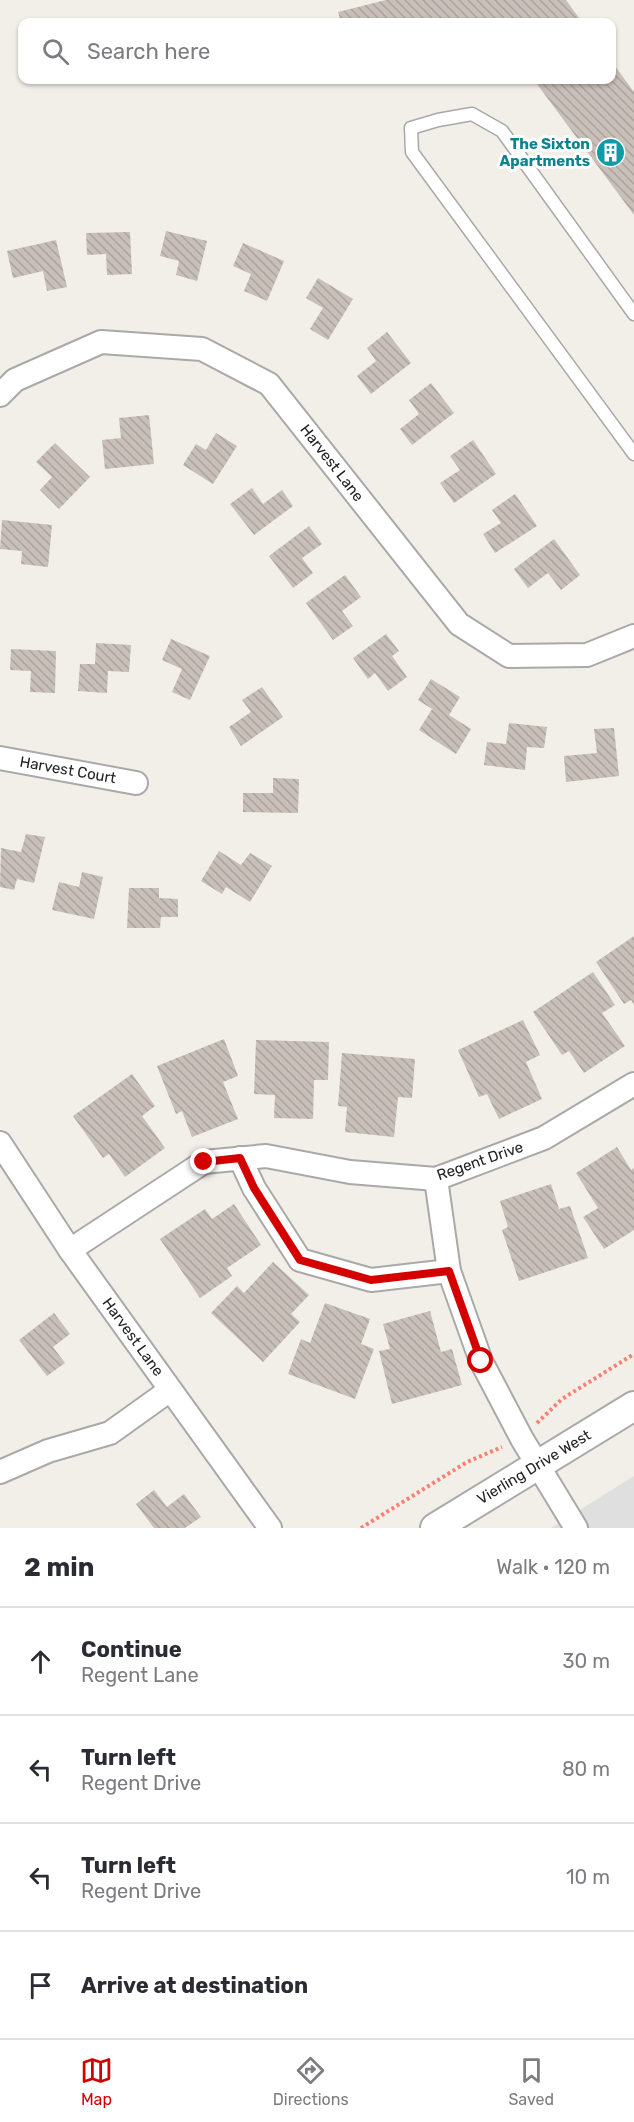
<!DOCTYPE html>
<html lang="en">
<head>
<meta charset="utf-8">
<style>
	:root { --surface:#fff; --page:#f2f2f3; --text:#2b2b33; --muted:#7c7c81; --line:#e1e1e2; --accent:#d40000 }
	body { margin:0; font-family:Rubik,sans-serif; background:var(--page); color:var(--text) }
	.stop { position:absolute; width:18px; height:18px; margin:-14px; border:4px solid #d40000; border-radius:50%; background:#fff }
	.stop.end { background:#d40000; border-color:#fff; box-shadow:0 2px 6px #0008 }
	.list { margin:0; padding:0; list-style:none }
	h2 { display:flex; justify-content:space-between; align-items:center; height:78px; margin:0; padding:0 24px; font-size:26px }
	h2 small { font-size:20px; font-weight:400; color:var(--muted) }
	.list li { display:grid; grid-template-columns:39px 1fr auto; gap:18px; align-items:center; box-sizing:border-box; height:108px; padding:0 24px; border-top:2px solid var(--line) }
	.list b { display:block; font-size:22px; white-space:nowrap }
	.list p { margin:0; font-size:20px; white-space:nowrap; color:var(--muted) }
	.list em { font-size:20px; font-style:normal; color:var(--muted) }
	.icon { flex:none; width:33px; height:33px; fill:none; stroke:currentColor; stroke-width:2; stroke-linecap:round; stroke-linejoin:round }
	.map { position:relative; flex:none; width:634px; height:1528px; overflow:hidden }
	.search { position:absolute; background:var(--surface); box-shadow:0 2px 4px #0004; left:18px; right:18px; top:18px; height:66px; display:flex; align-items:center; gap:15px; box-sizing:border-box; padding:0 21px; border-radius:12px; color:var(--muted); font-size:22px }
	.sheet { height:510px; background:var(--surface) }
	nav { display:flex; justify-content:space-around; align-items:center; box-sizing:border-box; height:84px; border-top:2px solid var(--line); background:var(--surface); font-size:16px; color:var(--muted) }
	nav a { display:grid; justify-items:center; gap:3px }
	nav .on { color:var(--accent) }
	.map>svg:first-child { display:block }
	.residential { fill:#e0dfdf }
	.building { fill:url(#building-back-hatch) }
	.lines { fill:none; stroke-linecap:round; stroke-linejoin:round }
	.service-casing { stroke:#a9a9a9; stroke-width:15 }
	.minor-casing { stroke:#a9a9a9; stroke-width:26 }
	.tertiary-casing { stroke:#a9a9a9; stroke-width:32 }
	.path { stroke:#fa8072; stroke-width:4; stroke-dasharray:3 3; stroke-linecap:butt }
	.service { stroke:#fff; stroke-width:12 }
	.minor { stroke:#fff; stroke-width:22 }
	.tertiary { stroke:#fff; stroke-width:28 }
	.route { stroke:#d40000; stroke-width:8 }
	.labels { text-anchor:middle; stroke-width:6; stroke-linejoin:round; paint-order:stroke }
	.culture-label { font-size:15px; font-weight:bold; fill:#0d838f; stroke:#fff; text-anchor:end }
	.street-label { font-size:15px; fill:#222; stroke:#fff }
</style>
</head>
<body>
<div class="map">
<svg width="634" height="1528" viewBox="0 0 634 1528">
	<defs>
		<pattern id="building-back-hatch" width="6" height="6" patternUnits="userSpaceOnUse" patternTransform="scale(1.5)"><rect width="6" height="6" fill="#c7bfb8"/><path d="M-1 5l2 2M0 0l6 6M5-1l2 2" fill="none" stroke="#aba49e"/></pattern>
	</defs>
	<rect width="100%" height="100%" fill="#f2efe9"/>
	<!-- residential -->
	<polygon class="residential" points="634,1476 634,1528 551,1528"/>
	<!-- building -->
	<g class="building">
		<polygon points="386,0 566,0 582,22 341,22 338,12"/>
		<polygon points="612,62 634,92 634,215 534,80 612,80"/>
		<polygon points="166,231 207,241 197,281 176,275 179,261 160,256"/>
		<polygon points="130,232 132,274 107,275 106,254 87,255 86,233"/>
		<polygon points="56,240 67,287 47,291 43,271 13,278 7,251"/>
		<polygon points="243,243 284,261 267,301 244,291 251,274 233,266"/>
		<polygon points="318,278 353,299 328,340 310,329 323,308 306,298"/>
		<polygon points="387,332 411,363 371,394 357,376 376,361 367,348"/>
		<polygon points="431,383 454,413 412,445 400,429 419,414 409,400"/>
		<polygon points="149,415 154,464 105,469 102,440 121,438 119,418"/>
		<polygon points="216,433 237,446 213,484 183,465 196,444 206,450"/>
		<polygon points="473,440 496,474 454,503 440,483 460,470 450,456"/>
		<polygon points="55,443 90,477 59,509 40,490 52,477 36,462"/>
		<polygon points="252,488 263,504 282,490 293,506 254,535 230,504"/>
		<polygon points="515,494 537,526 495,553 483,534 501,523 492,510"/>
		<polygon points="2,520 52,525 48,567 21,564 22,551 0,549"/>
		<polygon points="309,526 322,544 302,558 313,573 293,588 269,556"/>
		<polygon points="554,539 580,575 561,590 548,573 528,588 514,569"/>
		<polygon points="345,575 361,597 342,611 353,626 333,640 306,603"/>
		<polygon points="386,634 399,651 392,656 407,677 388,691 375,673 368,679 353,658"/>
		<polygon points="171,639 210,656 190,700 172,692 182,669 162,660"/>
		<polygon points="96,643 131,645 129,672 108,671 107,693 78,691 80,664 95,664"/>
		<polygon points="11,649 56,651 55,693 30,692 31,671 10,670"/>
		<polygon points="431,679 460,697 449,715 471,729 456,754 419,730 432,709 418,700"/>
		<polygon points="262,687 283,717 241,746 229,727 251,712 242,700"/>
		<polygon points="509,723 547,727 544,748 527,747 525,770 484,765 487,742 506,744"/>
		<polygon points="614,728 619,776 566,782 564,756 597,753 594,729"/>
		<polygon points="273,778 299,779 298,813 243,812 243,793 273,793"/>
		<polygon points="26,834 45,837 34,883 17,879 14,890 0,887 1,848 21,852"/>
		<polygon points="219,851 241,865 250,853 272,866 250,902 226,887 222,894 201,881"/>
		<polygon points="82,872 103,877 94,919 52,910 59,882 79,887"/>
		<polygon points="129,888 159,888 159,898 178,899 178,917 161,917 160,928 127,928"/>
		<polygon points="634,936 634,1005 631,1000 624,1004 596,962"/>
		<polygon points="593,972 615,1005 602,1013 625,1046 584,1073 569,1051 562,1055 533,1012"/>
		<polygon points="523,1020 540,1055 526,1062 542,1099 499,1119 487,1094 479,1097 458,1050"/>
		<polygon points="224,1039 238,1076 223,1082 238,1119 192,1137 182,1111 176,1114 157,1066"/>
		<polygon points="256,1040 329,1042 328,1080 314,1080 313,1119 274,1118 275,1095 254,1094"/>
		<polygon points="342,1053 415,1059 412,1098 398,1097 394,1137 345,1132 347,1107 338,1106"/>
		<polygon points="132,1074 155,1106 142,1116 165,1148 125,1177 109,1154 103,1158 73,1116"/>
		<polygon points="617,1147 631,1170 634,1168 634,1230 604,1249 583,1217 598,1208 576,1173"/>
		<polygon points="551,1184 559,1209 570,1206 588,1258 519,1281 502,1230 508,1227 500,1201"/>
		<polygon points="234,1204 261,1245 227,1268 232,1276 200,1298 160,1239 205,1209 212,1219"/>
		<polygon points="273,1262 309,1295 291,1314 300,1322 263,1362 211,1313 237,1286 244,1293"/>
		<polygon points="325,1303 370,1319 361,1344 374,1349 355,1399 288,1374 301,1339 310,1343"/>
		<polygon points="430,1311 441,1352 452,1349 462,1385 392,1404 379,1351 390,1349 383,1324"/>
		<polygon points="54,1313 70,1334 53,1347 65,1363 47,1376 19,1340"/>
		<polygon points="154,1490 167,1507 184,1494 201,1517 185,1528 154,1528 136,1504"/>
	</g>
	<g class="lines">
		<defs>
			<polyline id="service" points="634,314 502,131 472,114 438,120 411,128 412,152 634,454"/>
			<g id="minor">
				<polyline points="0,395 15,380 101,342 202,349 269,384 459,624 509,656 587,655 634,636"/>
				<polyline points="0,758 136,783"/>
				<polyline points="0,1143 70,1250 270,1528"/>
				<polyline points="240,1158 254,1188 300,1260 371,1280 449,1271"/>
				<polyline points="436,1179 449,1271 481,1361 522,1439 576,1528"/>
				<polyline points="70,1250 204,1162 266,1156 350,1172 436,1179 544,1138 634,1084"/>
				<polyline points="0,1472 48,1451 110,1433 170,1390"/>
			</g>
			<polyline id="tertiary" points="435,1528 634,1406"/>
		</defs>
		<!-- service casing -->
		<use href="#service" class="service-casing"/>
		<!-- minor casing -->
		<use href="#minor" class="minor-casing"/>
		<!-- tertiary casing -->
		<use href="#tertiary" class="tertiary-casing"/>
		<!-- path -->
		<g class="path">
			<polyline points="537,1423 562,1399 634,1354"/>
			<polyline points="361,1528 467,1462 502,1447"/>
		</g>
		<!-- service -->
		<use href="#service" class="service"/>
		<!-- minor -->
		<use href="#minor" class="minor"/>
		<!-- tertiary -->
		<use href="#tertiary" class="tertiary"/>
	</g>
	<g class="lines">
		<!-- route -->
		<polyline class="route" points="204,1162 240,1158 254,1188 300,1260 371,1280 449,1271 481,1361"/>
	</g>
	<!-- icons -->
	<defs>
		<symbol id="building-disc" viewBox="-11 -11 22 22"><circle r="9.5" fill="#0f9aa8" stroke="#fff"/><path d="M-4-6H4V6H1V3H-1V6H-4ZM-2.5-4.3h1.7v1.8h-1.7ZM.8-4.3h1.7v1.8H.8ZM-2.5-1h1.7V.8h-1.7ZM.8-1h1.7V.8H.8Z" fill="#fff"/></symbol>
	</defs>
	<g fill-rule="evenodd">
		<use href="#building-disc" x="594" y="136" width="33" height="33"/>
	</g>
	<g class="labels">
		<!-- culture labels -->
		<g class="culture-label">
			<text x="590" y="149">The Sixton<tspan x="590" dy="17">Apartments</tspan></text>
		</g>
		<!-- street labels -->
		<g class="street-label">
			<text transform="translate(332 463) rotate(52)" y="5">Harvest Lane</text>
			<text transform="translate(68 770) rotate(10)" y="5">Harvest Court</text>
			<text transform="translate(480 1161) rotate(-19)" y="5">Regent Drive</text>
			<text transform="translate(133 1337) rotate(54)" y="5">Harvest Lane</text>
			<text transform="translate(534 1467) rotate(-31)" y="5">Vierling Drive West</text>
		</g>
	</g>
</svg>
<div class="stop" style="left:481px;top:1361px"></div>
<div class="stop end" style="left:204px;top:1162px"></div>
<div class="search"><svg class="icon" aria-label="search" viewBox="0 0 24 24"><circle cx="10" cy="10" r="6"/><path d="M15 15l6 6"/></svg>Search here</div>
</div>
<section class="sheet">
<h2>2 min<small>Walk · 120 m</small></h2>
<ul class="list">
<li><svg class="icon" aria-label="ahead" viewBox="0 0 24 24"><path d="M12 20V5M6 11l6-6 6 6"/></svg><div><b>Continue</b><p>Regent Lane</p></div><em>30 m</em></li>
<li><svg class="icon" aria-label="left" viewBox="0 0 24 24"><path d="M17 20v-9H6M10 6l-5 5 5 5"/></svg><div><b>Turn left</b><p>Regent Drive</p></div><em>80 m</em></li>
<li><svg class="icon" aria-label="left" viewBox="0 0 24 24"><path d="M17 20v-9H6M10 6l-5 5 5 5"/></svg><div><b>Turn left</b><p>Regent Drive</p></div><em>10 m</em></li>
<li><svg class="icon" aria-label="arrive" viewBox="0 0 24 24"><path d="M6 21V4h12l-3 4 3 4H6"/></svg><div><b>Arrive at destination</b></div></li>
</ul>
</section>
<nav>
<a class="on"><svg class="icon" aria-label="map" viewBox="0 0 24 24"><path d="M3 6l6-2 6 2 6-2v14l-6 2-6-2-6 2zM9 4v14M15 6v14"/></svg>Map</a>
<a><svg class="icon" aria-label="directions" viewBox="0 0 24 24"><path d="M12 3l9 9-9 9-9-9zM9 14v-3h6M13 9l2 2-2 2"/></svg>Directions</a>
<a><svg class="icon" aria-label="saved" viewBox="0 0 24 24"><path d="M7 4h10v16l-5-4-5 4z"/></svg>Saved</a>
</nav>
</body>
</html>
